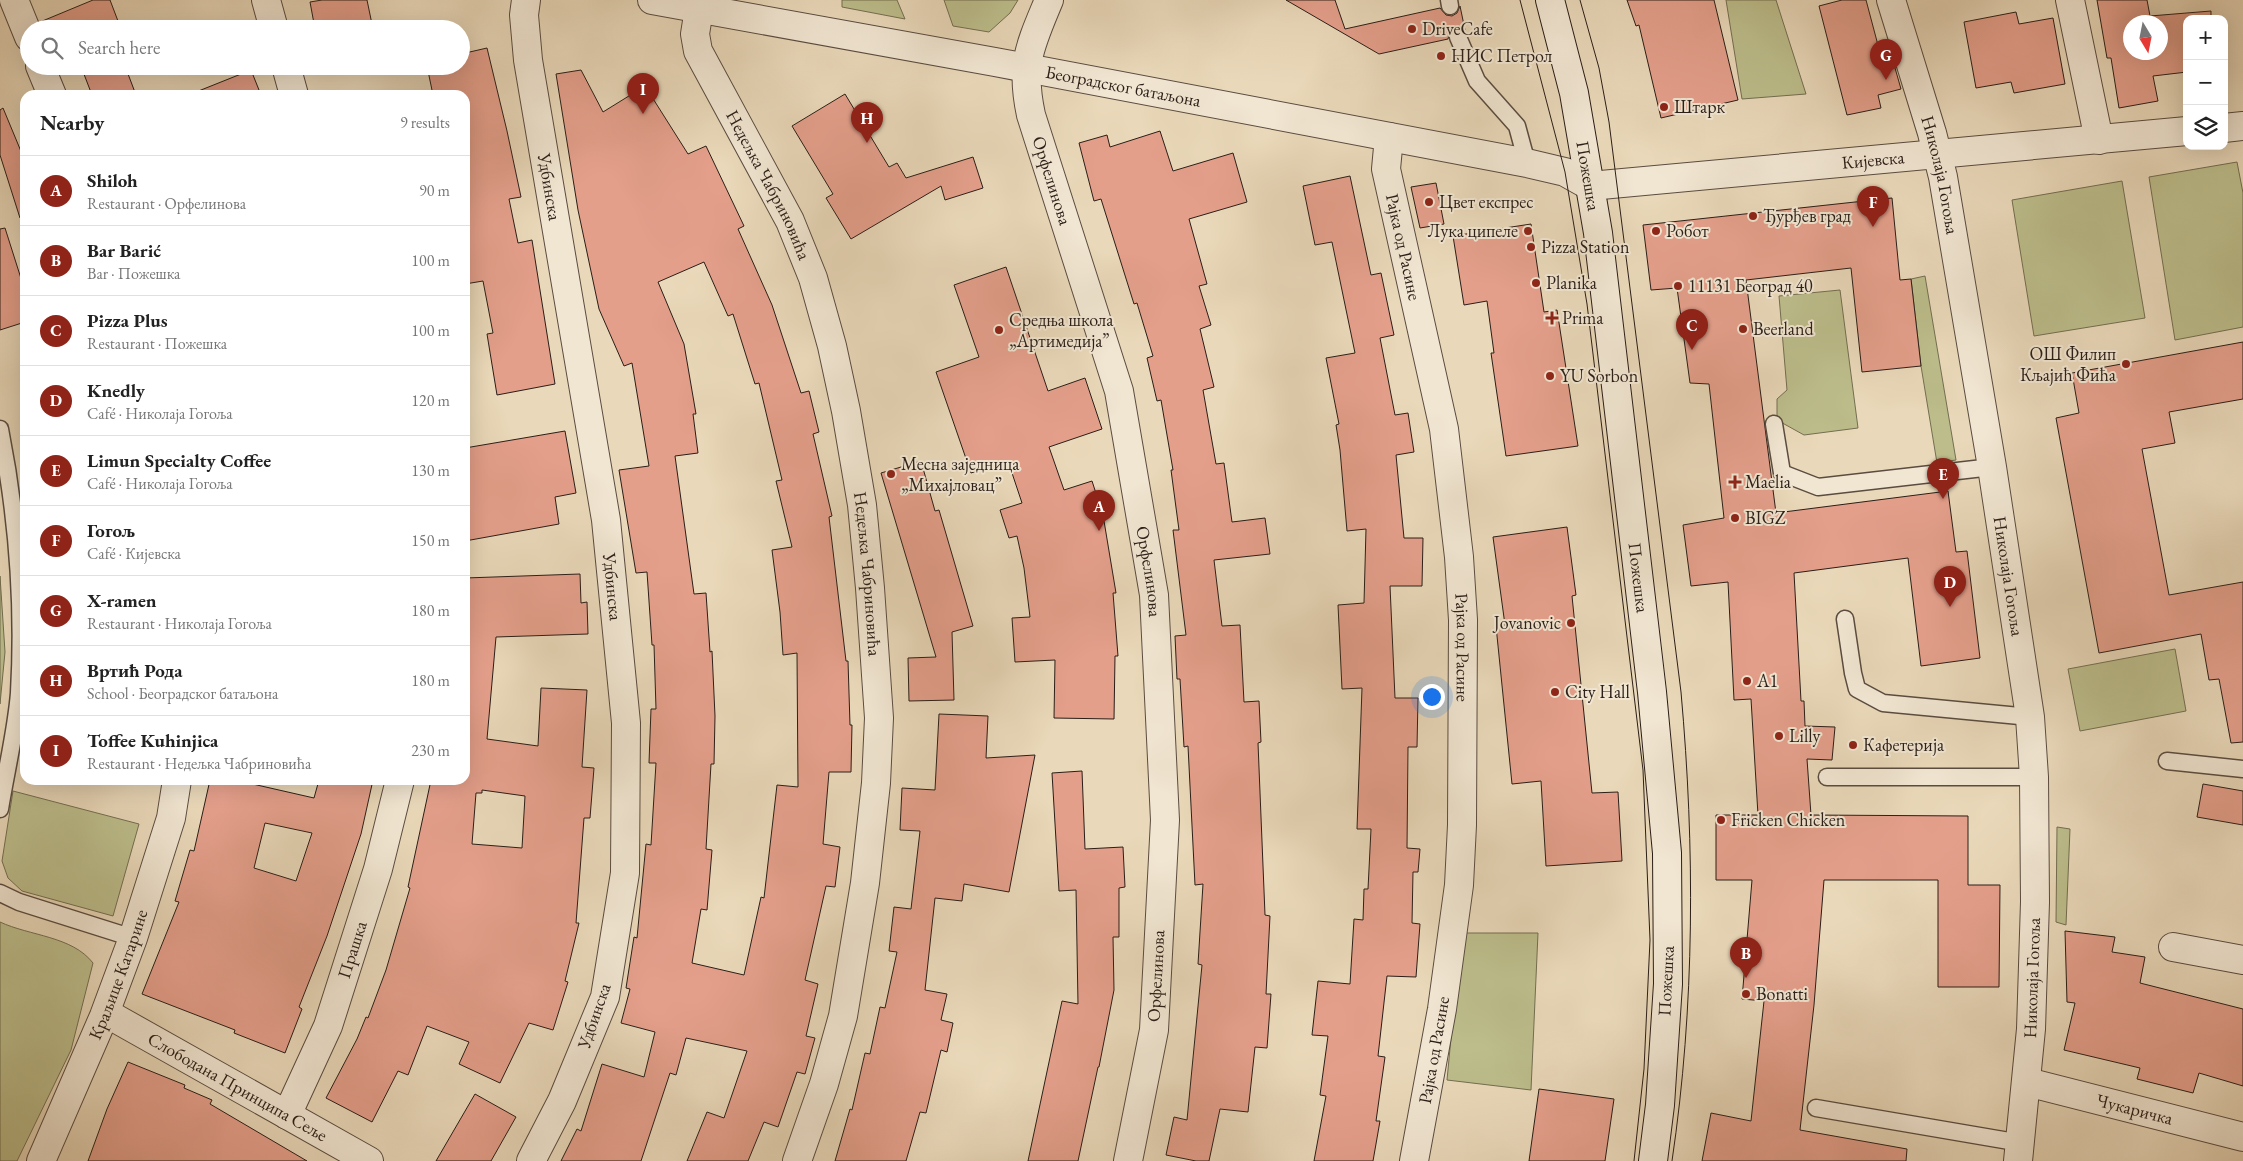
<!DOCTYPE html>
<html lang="en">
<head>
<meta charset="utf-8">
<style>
	:root { --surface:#fff; --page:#f2f2f2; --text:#222; --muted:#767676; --line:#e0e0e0; --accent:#8f2418 }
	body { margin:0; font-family:"EB Garamond",serif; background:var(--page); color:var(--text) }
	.controls { position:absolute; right:15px; top:15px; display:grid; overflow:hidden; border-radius:10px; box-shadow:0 5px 20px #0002 }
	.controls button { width:45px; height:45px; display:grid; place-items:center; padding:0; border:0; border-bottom:1px solid var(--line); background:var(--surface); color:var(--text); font:25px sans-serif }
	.compass { position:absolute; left:2123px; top:15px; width:45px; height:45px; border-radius:50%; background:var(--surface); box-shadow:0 5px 20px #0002; rotate:170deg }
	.you { position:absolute; left:1431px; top:696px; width:18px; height:18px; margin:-12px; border:4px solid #fff; border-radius:50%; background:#1a73e8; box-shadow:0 0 0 8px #1a73e833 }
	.badge { display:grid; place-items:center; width:32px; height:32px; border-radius:50%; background:var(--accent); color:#fff; font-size:16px; font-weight:700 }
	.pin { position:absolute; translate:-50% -41px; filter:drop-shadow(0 1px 2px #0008) }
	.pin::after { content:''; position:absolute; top:26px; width:18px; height:15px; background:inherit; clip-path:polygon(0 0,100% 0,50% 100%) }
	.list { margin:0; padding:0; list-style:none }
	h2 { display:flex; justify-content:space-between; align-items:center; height:65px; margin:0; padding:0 20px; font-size:21px }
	h2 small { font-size:16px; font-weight:400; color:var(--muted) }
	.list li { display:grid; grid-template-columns:32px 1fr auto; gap:15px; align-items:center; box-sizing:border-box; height:70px; padding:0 20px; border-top:1px solid var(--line) }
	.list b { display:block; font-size:19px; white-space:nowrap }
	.list p { margin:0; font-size:16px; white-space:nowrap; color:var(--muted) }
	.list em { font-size:16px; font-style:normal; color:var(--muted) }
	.icon { flex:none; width:28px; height:28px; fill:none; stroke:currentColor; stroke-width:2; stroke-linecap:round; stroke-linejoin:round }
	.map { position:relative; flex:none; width:2243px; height:1161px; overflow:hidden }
	.search { position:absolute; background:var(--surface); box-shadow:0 5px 20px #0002; left:20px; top:20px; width:450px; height:55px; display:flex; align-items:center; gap:12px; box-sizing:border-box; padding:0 18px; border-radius:28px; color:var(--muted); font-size:19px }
	.panel { position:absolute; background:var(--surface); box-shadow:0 5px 20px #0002; left:20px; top:90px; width:450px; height:695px; border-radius:15px }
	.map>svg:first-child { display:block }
	.green { fill:#bcbd8b; stroke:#736e51 }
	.building { fill:#e49f8b; stroke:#2a1e17; fill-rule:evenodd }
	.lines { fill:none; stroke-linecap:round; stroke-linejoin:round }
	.service-casing { stroke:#5a4c40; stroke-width:19 }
	.minor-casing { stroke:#5a4c40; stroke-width:30 }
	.secondary-casing { stroke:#2a1e17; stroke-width:30 }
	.service { stroke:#f1e6d2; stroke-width:16 }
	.minor { stroke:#f1e6d2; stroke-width:28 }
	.secondary { stroke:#f1e6d2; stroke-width:28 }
	.tram { stroke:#2a1e17; stroke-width:1 }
	.poi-dot { fill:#8f2418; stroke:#f1e6d2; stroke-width:2 }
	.labels { text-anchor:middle; stroke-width:4; stroke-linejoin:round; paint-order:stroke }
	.poi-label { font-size:18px; fill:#2a1e17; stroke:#f1e6d2; text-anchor:start }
	.street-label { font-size:18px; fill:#2a1e17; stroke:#f1e6d2 }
</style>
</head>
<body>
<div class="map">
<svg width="2243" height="1161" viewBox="0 0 2243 1161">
	<rect width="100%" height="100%" fill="#e9d8b9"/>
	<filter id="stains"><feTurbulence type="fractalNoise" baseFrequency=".004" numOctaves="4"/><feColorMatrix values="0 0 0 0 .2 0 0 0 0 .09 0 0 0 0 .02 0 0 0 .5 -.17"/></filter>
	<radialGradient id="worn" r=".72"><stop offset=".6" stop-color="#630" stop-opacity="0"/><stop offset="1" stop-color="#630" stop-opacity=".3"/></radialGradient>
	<!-- green -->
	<g class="green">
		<polygon points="842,0 897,0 905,19 842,7"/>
		<polygon points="944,0 1018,0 1010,13 989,32 953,26"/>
		<polygon points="1726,0 1776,0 1806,94 1742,99"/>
		<polygon points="2237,162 2243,193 2243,327 2175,340 2149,177"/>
		<polygon points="2122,181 2145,318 2034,336 2012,200"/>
		<polygon points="1925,276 1956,460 1937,463 1921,366 1911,279"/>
		<polygon points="1840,290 1858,428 1804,435 1777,420 1777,399 1787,390 1779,296"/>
		<polygon points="0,576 5,652 0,704"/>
		<polygon points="2175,649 2186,711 2080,731 2068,669"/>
		<polygon points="13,791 139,824 113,916 22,891 8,878 2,861"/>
		<polygon points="2057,827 2070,829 2066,925 2056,922"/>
		<path d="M0 922C30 936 72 936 93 963L71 1050 17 1161H0Z"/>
		<polygon points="1461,933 1538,933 1531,1090 1447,1080"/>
	</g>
	<!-- building -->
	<g class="building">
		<polygon points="93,0 110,0 121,29 43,29 40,22"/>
		<polygon points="322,0 367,0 373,29 315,29 310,2"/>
		<polygon points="1286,0 1335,0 1345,29 1440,8 1446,15 1452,16 1457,13 1460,6 1465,30 1460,27 1455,28 1450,31 1448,39 1379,54"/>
		<polygon points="1627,0 1714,0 1738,100 1661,118 1639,25 1636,26"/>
		<polygon points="1842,0 1866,0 1883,64 1893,61 1901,89 1878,95 1881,108 1847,115 1819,6"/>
		<path d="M2097 0H2147L2150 16 2211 11V19H2187V72L2153 76 2158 101 2119 108 2111 58H2107ZM2130 22H2160V52H2130Z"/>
		<polygon points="2016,12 2019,24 2053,18 2065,84 2014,93 2011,82 1976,88 1964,22"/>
		<polygon points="487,48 507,131 521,197 509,199 518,243 532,240 555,384 497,395 487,334 493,333 483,281 465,284 465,95 433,95 427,66 461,66 461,54"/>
		<polygon points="89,66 125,66 136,95 92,95 82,69"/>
		<polygon points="251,70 261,95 191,95 191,94"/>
		<path d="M581 70 603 112 645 86 688 154 706 146 744 226 738 229 772 305 801 393 809 391 819 432 813 434 832 516 829 517 846 661H848L850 725H852L851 772H829L823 844 840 847 835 887 826 886 805 980 818 984 806 1036 815 1038 805 1074 797 1072 778 1127 764 1122 748 1161H687L707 1112 724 1118 747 1051 686 1038 676 1075 670 1073 641 1161H561L577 1129 581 1131 602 1064 644 1077 655 1032 621 1023 630 989 626 988 634 937 637 938 646 844 651 845 656 763H649L651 709H656L654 645H652L647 572 636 573 619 470 649 466 632 363 624 366 599 309 578 210 556 74ZM704 262 728 316 733 314 755 384 759 383 782 480 776 481 792 547 772 550 780 612 783 655 797 653 798 787 777 785 764 898 761 897 744 975 692 963 701 909 707 910 712 850 706 849 711 764H714L715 716 712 651 710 652 706 593 694 594 675 456 698 453 693 414H696L684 344 658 282Z"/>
		<polygon points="845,94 889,167 897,163 906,178 973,157 983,188 945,200 941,186 851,239 826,198 833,194 792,126"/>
		<polygon points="3,108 25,161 25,217 20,218 0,155 0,110"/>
		<polygon points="1160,131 1173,171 1233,153 1247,202 1189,219 1207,284 1199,286 1211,325 1200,329 1214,387 1203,390 1216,464 1224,463 1232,522 1265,518 1270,554 1214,560 1222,626 1240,625 1244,702 1259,701 1261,742 1258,743 1265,915 1270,916 1266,994 1271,994 1267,1048 1255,1047 1248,1112 1220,1109 1209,1161 1196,1161 1166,1155 1174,1117 1187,1120 1202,965 1198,964 1203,884 1195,885 1188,746 1184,747 1180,679 1177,679 1175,636 1186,635 1173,530 1179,530 1171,470 1173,470 1161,400 1157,401 1147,358 1153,356 1137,303 1134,304 1101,199 1094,201 1079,143 1107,135 1110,147"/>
		<polygon points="1350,176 1371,275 1381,273 1394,335 1380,338 1395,415 1408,413 1414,452 1396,455 1404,538 1423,538 1422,586 1390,586 1395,698 1418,698 1417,747 1408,747 1407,848 1420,849 1418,872 1413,872 1412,923 1420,924 1416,977 1387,976 1378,1056 1385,1057 1376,1121 1380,1121 1373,1161 1314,1161 1326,1096 1320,1095 1328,1036 1312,1035 1318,981 1350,984 1354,919 1363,920 1364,889 1368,889 1371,829 1357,829 1362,688 1342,689 1338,605 1364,603 1366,529 1347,531 1340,450 1336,425 1339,424 1326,358 1355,353 1332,242 1315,245 1303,186"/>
		<polygon points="1436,183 1444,224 1420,228 1411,187"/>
		<polygon points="1892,198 1900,280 1911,279 1921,366 1862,372 1851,268 1746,280 1776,513 1948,491 1956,552 1967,551 1980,658 1921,666 1908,558 1794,573 1801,701 1804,701 1805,726 1835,727 1832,760 1807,759 1811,815 1968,816 1968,885 2000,885 1999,987 1938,987 1938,880 1824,880 1814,1005 1800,1130 1907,1149 1906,1161 1702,1161 1711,1113 1751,1121 1764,1001 1742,999 1752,880 1716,880 1716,815 1758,815 1751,699 1734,700 1728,582 1691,586 1683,525 1724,518 1709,384 1690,383 1677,288 1651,290 1643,225"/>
		<polygon points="1531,224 1544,312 1557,310 1578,446 1506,456 1491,353 1494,353 1487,301 1464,305 1453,236"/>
		<polygon points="5,228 25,291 25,322 0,330 0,229"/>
		<polygon points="1006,267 1048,391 1085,378 1102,429 1049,447 1064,490 1092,481 1103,515 1116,593 1113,593 1118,656 1115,656 1114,719 1054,718 1055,660 1015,662 1012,618 1030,617 1024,568 1017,536 1009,538 1000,510 1022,503 1008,461 971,473 936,372 979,357 954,285"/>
		<polygon points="2243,342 2243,399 2169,412 2175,443 2142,449 2169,595 2243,582 2243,742 2231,743 2219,679 2209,680 2201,634 2099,653 2056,418 2079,413 2072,373"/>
		<polygon points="565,431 576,493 555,497 559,524 465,541 465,448"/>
		<polygon points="921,461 935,511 939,510 973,626 952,632 954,700 909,701 908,658 936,657 881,473"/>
		<polygon points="1567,527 1576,595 1572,596 1592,793 1618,792 1622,861 1546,866 1541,781 1512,784 1496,626 1505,625 1493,537"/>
		<path d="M580 574 581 603 587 602 588 634 496 637 487 739 538 746 541 688 587 690 582 767 594 768 590 818H584L576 923H579L565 981 568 982 553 1030 529 1023 500 1083 459 1064 469 1042 427 1026 408 1075 398 1071 372 1122 326 1098 357 1039 366 1017 368 1018 386 970 410 888 408 887 431 780H465V578ZM482 790 525 796 522 848 472 844 476 793H482Z"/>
		<polygon points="939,714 988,716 986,758 1035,755 1009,892 964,884 962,901 935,898 925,990 947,994 941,1020 953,1023 947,1052 941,1050 926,1113 920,1112 906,1161 835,1161 850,1109 852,1110 865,1053 870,1054 880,1007 885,1008 897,952 889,951 894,907 911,909 920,831 900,830 902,788 935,790"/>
		<polygon points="1082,771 1085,849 1123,847 1125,887 1119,888 1119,937 1113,937 1114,990 1099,1067 1098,1067 1078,1161 1028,1161 1062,1001 1078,1004 1076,890 1059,891 1052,773"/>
		<path d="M210 780H235L314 798 319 780H373L361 834 327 936 299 1007 302 1009 285 1053 234 1033 235 1030 142 994 179 902 175 901 190 850 194 851ZM265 823 312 833 296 881 254 868Z"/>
		<polygon points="2203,784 2243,791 2243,825 2197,817"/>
		<polygon points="2065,931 2115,937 2112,952 2145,957 2140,983 2243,1009 2243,1086 2199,1073 2193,1093 2137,1079 2140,1068 2064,1050 2075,1003 2067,1002"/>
		<polygon points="128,1062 185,1085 184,1088 212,1100 210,1104 307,1161 88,1161 107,1109"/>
		<polygon points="1539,1089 1614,1099 1605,1161 1529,1161"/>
		<polygon points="475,1094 516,1117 491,1161 436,1161"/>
	</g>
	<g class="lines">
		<defs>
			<g id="service">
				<polyline points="1449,0 1450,6"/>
				<polyline points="1458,37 1477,81 1517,126 1527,163"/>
				<polyline points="1774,424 1782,473 1818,487 1992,467"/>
				<path d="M0 429C17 515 24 605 19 693 16 731 6 771 0 809"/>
				<polyline points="1845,619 1853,673 1857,689 1883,703 2030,717"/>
				<polyline points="2167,761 2243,769"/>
				<polyline points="1827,777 2034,777"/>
				<polyline points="0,893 19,902 133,938"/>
				<polyline points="1816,1108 2021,1143"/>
			</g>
			<g id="minor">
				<polyline points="14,0 29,37"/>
				<polyline points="266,0 274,29"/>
				<path id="s1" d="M526 0 524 15 528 60 606 520 626 723 625 873 605 997 562 1101 531 1161"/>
				<path id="s2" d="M652 0 995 62 1527 163 1565 172 1590 186 2187 131"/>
				<path id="s3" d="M1049 0C1030 46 1020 64 1031 115L1119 391 1154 595 1165 820 1154 1030 1128 1161"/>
				<path id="s4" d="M1891 0 1932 133 1943 177 1992 467 2030 717 2034 777 2035 902 2031 1029 2018 1161"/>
				<polyline points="2070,0 2099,140"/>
				<path id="s5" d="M699 9 695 34 698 51 790 221 813 278 832 346 846 411 862 505 870 588 879 718 876 783 865 883 843 1016 824 1084 797 1161"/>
				<polyline points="40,66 52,95"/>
				<polyline points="286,66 294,95"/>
				<polyline points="2224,128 2243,126"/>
				<path id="s6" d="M1389 137 1386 169 1444 429 1459 557 1463 620 1462 825 1459 885 1442 1009 1414 1161"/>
				<polyline points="2173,947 2243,960"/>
				<path id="s7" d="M106 1013 369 1161"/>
				<path id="s8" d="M2027 1082 2243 1137"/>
				<path id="s9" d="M287 1115 328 1026 378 869 400 780"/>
				<path id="s10" d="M41 1161 104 1016 133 938 171 818 177 780"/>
			</g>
			<g id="secondary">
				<path id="s11" d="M1550 0 1574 93 1598 233 1652 692 1667 853 1668 984 1660 1105 1653 1161"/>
			</g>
		</defs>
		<!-- service casing -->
		<use href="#service" class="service-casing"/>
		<!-- minor casing -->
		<use href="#minor" class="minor-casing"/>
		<!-- secondary casing -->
		<use href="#secondary" class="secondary-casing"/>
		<!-- service -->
		<use href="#service" class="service"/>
		<!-- minor -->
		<use href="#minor" class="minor"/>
		<!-- secondary -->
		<use href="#secondary" class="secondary"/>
		<!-- tram -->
		<g class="tram">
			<polyline points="1520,0 1565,172 1587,304 1643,770 1650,940 1644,1069 1634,1161"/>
			<path d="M1580 0 1599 68 1609 122 1681 692C1695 848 1695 1006 1672 1161"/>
		</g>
	</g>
	<!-- markers -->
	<g class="poi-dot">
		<circle cx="1412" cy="29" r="5"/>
		<circle cx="1441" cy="56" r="5"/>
		<circle cx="1664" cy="107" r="5"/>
		<circle cx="1429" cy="202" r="5"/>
		<circle cx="1753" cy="216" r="5"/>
		<circle cx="1528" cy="231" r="5"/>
		<circle cx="1656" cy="231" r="5"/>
		<circle cx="1531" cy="247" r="5"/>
		<circle cx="1536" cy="283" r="5"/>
		<circle cx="1678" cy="286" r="5"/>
		<path d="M1549.5 310.5h5v5h5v5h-5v5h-5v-5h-5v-5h5z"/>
		<circle cx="1743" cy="329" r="5"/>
		<circle cx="999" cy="330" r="5"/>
		<circle cx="2126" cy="364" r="5"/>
		<circle cx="1550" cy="376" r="5"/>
		<circle cx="891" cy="474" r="5"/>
		<path d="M1732.5 474.5h5v5h5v5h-5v5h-5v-5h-5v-5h5z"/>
		<circle cx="1735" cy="518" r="5"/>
		<circle cx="1571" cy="623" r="5"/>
		<circle cx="1747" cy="681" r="5"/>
		<circle cx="1555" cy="692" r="5"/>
		<circle cx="1779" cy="736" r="5"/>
		<circle cx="1853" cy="745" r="5"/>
		<circle cx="1721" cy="820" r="5"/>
		<circle cx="1746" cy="994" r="5"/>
	</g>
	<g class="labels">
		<!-- poi labels -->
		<g class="poi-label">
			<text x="1422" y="35">DriveCafe</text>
			<text x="1451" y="62">НИС Петрол</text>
			<text x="1674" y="113">Штарк</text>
			<text x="1439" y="208">Цвет експрес</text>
			<text x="1763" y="222">Ђурђев град</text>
			<text x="1518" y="237" text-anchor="end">Лука ципеле</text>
			<text x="1666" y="237">Робот</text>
			<text x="1541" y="253">Pizza Station</text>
			<text x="1546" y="289">Planika</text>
			<text x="1688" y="292">11131 Београд 40</text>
			<text x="1562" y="324">Prima</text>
			<text x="1009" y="326">Средња школа<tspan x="1009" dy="21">„Артимедија”</tspan></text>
			<text x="1753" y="335">Beerland</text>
			<text x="2116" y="360" text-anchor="end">ОШ Филип<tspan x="2116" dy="21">Кљајић Фића</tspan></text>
			<text x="1560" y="382">YU Sorbon</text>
			<text x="901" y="470">Месна заједница<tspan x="901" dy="21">„Михајловац”</tspan></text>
			<text x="1745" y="488">Maelia</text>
			<text x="1745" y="524">BIGZ</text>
			<text x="1561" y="629" text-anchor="end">Jovanovic</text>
			<text x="1757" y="687">A1</text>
			<text x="1565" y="698">City Hall</text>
			<text x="1789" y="742">Lilly</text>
			<text x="1863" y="751">Кафетерија</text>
			<text x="1731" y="826">Fricken Chicken</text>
			<text x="1756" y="1000">Bonatti</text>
		</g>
		<!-- street labels -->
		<g class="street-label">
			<text dy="6" stroke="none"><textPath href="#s2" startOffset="479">Београдског батаљона</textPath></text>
			<text dy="6" stroke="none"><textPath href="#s2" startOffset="1242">Кијевска</textPath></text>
			<text dy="6" stroke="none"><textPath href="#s11" startOffset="180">Пожешка</textPath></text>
			<text dy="6" stroke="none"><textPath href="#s4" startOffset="182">Николаја Гогоља</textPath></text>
			<text dy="6" stroke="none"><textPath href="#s3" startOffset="188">Орфелинова</textPath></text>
			<text dy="6" stroke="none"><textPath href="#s5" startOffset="194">Недељка Чабриновића</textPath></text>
			<text dy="6" stroke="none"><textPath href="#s1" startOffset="189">Удбинска</textPath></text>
			<text dy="6" stroke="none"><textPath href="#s6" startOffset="112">Рајка од Расине</textPath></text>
			<text dy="6" stroke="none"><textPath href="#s3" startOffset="592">Орфелинова</textPath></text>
			<text dy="6" stroke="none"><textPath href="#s5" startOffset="599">Недељка Чабриновића</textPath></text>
			<text dy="6" stroke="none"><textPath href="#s4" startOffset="589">Николаја Гогоља</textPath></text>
			<text dy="6" stroke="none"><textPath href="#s11" startOffset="585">Пожешка</textPath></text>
			<text dy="6" stroke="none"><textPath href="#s1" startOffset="594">Удбинска</textPath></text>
			<text dy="6" stroke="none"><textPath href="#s6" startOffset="518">Рајка од Расине</textPath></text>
			<text dy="6" stroke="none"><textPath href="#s9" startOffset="178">Прашка</textPath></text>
			<text dy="6" stroke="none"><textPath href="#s10" startOffset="202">Краљице Катарине</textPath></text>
			<text transform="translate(1156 976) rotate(-87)" y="6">Орфелинова</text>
			<text transform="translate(2032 978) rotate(-88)" y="6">Николаја Гогоља</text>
			<text transform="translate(1666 981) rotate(-87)" y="6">Пожешка</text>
			<text transform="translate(594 1016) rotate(-71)" y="6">Удбинска</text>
			<text transform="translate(1434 1050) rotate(-80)" y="6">Рајка од Расине</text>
			<text dy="6" stroke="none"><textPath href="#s7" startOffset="151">Слободана Принципа Сеље</textPath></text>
			<text dy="6" stroke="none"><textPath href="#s8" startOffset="111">Чукаричка</textPath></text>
		</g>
	</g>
	<rect width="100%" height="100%" filter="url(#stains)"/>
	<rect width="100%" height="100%" fill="url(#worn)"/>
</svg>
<div class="controls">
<button>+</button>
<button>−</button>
<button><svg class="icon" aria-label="layers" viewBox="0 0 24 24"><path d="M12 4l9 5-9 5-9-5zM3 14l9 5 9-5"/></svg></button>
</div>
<svg class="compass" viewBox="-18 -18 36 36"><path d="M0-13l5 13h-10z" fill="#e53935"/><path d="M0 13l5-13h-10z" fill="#767676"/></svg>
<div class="you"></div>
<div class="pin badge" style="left:1099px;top:531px">A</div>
<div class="pin badge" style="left:1746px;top:978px">B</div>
<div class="pin badge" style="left:1692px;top:350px">C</div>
<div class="pin badge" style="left:1950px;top:607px">D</div>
<div class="pin badge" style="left:1943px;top:499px">E</div>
<div class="pin badge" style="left:1873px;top:227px">F</div>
<div class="pin badge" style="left:1886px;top:80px">G</div>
<div class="pin badge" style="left:867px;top:143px">H</div>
<div class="pin badge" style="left:643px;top:114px">I</div>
<div class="search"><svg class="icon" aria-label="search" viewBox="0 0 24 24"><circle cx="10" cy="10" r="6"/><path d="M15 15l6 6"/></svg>Search here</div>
<section class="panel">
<h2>Nearby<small>9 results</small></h2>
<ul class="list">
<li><span class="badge">A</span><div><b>Shiloh</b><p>Restaurant · Орфелинова</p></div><em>90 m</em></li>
<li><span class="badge">B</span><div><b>Bar Barić</b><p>Bar · Пожешка</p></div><em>100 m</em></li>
<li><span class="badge">C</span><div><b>Pizza Plus</b><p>Restaurant · Пожешка</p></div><em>100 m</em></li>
<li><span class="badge">D</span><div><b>Knedly</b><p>Café · Николаја Гогоља</p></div><em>120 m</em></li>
<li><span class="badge">E</span><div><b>Limun Specialty Coffee</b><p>Café · Николаја Гогоља</p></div><em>130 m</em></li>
<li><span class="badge">F</span><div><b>Гогољ</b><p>Café · Кијевска</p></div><em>150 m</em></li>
<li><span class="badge">G</span><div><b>X-ramen</b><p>Restaurant · Николаја Гогоља</p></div><em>180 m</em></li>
<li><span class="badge">H</span><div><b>Вртић Рода</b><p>School · Београдског батаљона</p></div><em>180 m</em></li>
<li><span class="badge">I</span><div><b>Toffee Kuhinjica</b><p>Restaurant · Недељка Чабриновића</p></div><em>230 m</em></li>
</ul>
</section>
</div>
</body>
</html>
